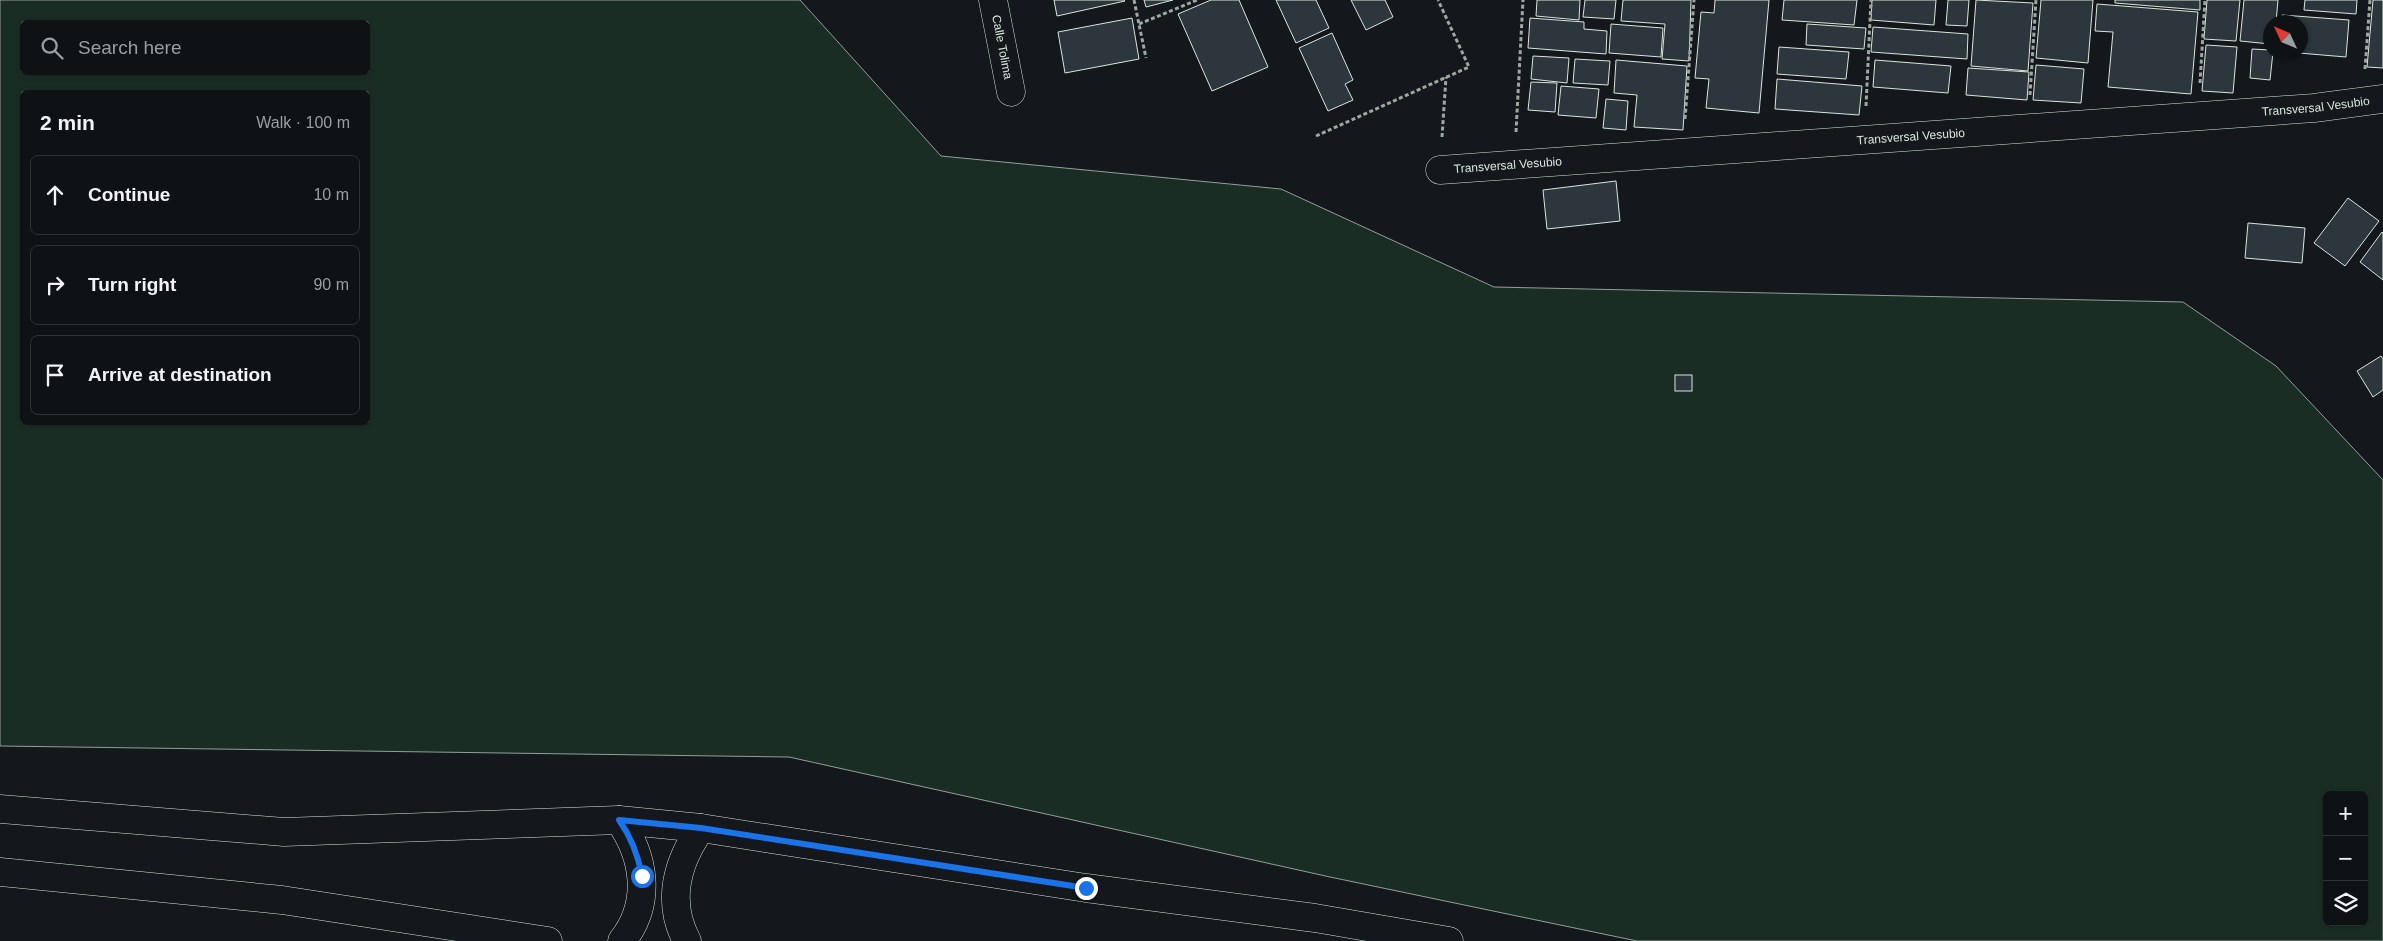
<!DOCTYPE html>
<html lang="en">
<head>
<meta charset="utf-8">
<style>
	:root { --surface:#0f1215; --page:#181b1e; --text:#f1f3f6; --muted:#9b9ea0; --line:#2f3234 }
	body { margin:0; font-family:Helvetica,sans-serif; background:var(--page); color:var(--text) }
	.controls { position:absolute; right:15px; bottom:15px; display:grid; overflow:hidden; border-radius:8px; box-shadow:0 1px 4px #0004 }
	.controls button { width:45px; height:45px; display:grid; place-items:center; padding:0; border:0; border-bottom:1px solid var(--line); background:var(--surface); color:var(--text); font:25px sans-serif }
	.compass { position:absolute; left:2263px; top:15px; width:45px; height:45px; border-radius:50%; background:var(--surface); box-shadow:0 1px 4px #0004; rotate:314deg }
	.stop { position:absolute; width:15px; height:15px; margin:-11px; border:4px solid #1a73e8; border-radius:50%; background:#fff }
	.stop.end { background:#1a73e8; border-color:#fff; box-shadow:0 1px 5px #0008 }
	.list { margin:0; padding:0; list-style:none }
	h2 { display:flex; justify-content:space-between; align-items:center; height:65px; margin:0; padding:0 20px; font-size:21px }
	h2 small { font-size:16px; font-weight:400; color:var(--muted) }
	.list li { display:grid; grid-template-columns:32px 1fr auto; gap:15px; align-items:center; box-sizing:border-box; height:80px; margin:0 10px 10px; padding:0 10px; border:1px solid var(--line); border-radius:8px }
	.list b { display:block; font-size:19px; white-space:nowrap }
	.list em { font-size:16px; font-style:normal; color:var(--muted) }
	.icon { flex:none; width:28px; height:28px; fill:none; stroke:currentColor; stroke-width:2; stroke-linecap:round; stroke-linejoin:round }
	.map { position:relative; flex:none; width:2383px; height:941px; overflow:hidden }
	.search { position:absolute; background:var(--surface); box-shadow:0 1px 4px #0004; left:20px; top:20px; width:350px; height:55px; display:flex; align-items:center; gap:12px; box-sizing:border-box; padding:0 18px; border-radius:8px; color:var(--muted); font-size:19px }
	.panel { position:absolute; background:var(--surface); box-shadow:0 1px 4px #0004; left:20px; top:90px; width:350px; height:335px; border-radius:8px }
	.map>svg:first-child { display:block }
	.green { fill:#1a2d24; stroke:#939e99; fill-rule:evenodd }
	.building { fill:#2c363c; stroke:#d8e6dc }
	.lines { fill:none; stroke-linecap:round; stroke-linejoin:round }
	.minor-casing { stroke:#d8e6dc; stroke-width:29 }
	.major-casing { stroke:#d8e6dc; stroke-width:29 }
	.path { stroke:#9da8a2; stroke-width:3; stroke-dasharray:4 2.5; stroke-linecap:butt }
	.minor { stroke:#14181c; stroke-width:28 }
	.major { stroke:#14181c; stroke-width:28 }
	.route { stroke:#1a73e8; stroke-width:6 }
	.labels { text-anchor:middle; stroke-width:4; stroke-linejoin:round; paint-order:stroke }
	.street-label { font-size:12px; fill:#d8e6dc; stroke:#14181c }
</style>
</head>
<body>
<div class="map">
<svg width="2383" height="941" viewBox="0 0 2383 941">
	<rect width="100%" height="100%" fill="#14181c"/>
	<!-- green -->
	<path class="green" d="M0 0H800L941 156 1281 189 1494 287 2183 302 2276 366 2383 480V941H1637L1330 877 789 757 0 746ZM22 22H368V72H22ZM22 92H368V422H22ZM2327 795H2364V922H2327Z"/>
	<!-- building -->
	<g class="building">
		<polygon points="1054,0 1124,0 1125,1 1057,16"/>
		<polygon points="1144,0 1173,0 1146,7"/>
		<polygon points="1211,0 1239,0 1268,67 1212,91 1178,14"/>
		<polygon points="1276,0 1316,0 1329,28 1296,43"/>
		<polygon points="1351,0 1385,0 1393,17 1366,30"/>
		<polygon points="1537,0 1580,0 1579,20 1536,16"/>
		<polygon points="1585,0 1616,0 1614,19 1583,17"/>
		<polygon points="1623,0 1691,0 1689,61 1662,59 1665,24 1621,21"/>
		<polygon points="1715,0 1769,0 1759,113 1706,108 1709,79 1695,78 1701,12 1714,13"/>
		<polygon points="1784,0 1857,0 1854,25 1782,20"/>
		<polygon points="1872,0 1936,0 1934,25 1871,20"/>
		<polygon points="1948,0 1969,0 1967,26 1946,25"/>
		<polygon points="1976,0 2033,3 2028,71 1971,66"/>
		<polygon points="2041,0 2093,0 2088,63 2036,58"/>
		<polygon points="2115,0 2200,0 2200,10 2115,3"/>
		<polygon points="2207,0 2240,0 2236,41 2204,39"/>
		<polygon points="2244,0 2278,0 2276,22 2270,22 2270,44 2240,41"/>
		<polygon points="2305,0 2357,0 2356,14 2304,10"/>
		<polygon points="2373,0 2383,0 2383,68 2367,67"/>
		<polygon points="2097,4 2198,12 2191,94 2108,87 2113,32 2095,31"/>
		<polygon points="2282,15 2349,20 2346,57 2287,52 2300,52 2300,22 2281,22"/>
		<polygon points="1132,18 1139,59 1065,73 1058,32"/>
		<polygon points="1530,18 1584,22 1584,29 1607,31 1606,54 1528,48"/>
		<polygon points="1611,24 1663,28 1661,57 1609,53"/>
		<polygon points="1807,24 1866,28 1864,49 1806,45"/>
		<polygon points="1873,27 1968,34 1967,59 1871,52"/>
		<polygon points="1332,33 1353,80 1345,84 1353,100 1328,111 1299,48"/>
		<polygon points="2206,45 2237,47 2233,93 2202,91"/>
		<polygon points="1779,47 1849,52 1846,79 1777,74"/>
		<polygon points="2252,49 2270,50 2273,52 2270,80 2250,78"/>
		<polygon points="1533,56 1569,58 1567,83 1531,79"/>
		<polygon points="1575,59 1610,61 1608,85 1573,83"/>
		<polygon points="1616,60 1687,66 1683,130 1634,127 1637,95 1614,93"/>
		<polygon points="1875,60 1951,66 1948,93 1873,87"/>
		<polygon points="2036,65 2084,69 2081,103 2033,100"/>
		<polygon points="1968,68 2029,72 2027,100 1966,95"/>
		<polygon points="1777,79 1862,86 1859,115 1775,109"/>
		<polygon points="1531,82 1557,83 1555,112 1528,110"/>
		<polygon points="1561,86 1599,89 1596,118 1558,115"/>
		<polygon points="1606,99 1628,101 1626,130 1603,128"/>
		<polygon points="1616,181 1620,221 1547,229 1543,190"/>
		<polygon points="2348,198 2379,221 2345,266 2314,243"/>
		<polygon points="2248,223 2305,228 2302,263 2245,258"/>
		<polygon points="2382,232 2383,233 2383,280 2360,262"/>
		<polygon points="2381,356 2383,359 2383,390 2373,397 2357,371"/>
		<rect x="1675" y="375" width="17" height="16"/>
	</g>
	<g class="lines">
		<defs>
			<g id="minor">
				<path id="s1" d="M993 0 1011 92"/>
				<path id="s2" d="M1440 170 2314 108 2383 99"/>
			</g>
			<g id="major">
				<polyline points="0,809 284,832 619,820 701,828 1086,888 1315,918 1449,941"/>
				<path d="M619 820C645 857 652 903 622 941"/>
				<polyline points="0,872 282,900 548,941"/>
				<path d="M687 941C666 902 677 862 701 828"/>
			</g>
		</defs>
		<!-- minor casing -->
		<use href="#minor" class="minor-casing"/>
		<!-- major casing -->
		<use href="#major" class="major-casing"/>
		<!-- path -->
		<g class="path">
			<polyline points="1134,0 1146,58"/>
			<polyline points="1139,24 1197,0"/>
			<polyline points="2365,69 2370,0"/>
			<polyline points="2200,83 2205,0"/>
			<polyline points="2030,95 2036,0"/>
			<polyline points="1866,106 1871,0"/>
			<polyline points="1685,119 1694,0"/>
			<polyline points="1516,132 1523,0"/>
			<polyline points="1316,136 1469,67 1438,0"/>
			<polyline points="1442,137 1446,77"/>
		</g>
		<!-- minor -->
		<use href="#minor" class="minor"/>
		<!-- major -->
		<use href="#major" class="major"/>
	</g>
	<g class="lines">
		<!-- route -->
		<path class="route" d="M642 876C638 855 632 838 619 820L701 828 1086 888"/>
	</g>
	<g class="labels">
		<!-- street labels -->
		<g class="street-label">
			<text dy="4" stroke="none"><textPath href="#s1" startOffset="48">Calle Tolima</textPath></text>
			<text dy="4" stroke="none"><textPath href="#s2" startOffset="878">Transversal Vesubio</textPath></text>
			<text dy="4" stroke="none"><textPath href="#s2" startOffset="472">Transversal Vesubio</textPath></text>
			<text dy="4" stroke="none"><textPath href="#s2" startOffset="68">Transversal Vesubio</textPath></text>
		</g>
	</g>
</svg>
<div class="controls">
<button>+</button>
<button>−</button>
<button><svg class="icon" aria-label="layers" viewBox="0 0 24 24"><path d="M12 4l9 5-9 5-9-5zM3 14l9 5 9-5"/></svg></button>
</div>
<svg class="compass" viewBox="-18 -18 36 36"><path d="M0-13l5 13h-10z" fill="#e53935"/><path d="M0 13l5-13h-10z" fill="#9b9ea0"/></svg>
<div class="stop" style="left:642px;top:876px"></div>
<div class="stop end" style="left:1086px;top:888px"></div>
<div class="search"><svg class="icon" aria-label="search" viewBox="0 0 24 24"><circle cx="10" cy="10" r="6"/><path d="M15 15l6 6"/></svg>Search here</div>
<section class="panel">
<h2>2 min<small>Walk · 100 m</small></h2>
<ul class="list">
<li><svg class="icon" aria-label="ahead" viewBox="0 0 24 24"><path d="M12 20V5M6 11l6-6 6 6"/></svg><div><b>Continue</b></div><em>10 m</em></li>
<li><svg class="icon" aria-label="right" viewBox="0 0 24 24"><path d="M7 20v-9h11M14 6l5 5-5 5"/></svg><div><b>Turn right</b></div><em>90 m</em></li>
<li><svg class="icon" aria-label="arrive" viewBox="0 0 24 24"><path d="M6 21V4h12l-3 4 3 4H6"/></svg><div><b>Arrive at destination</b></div></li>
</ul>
</section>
</div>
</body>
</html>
